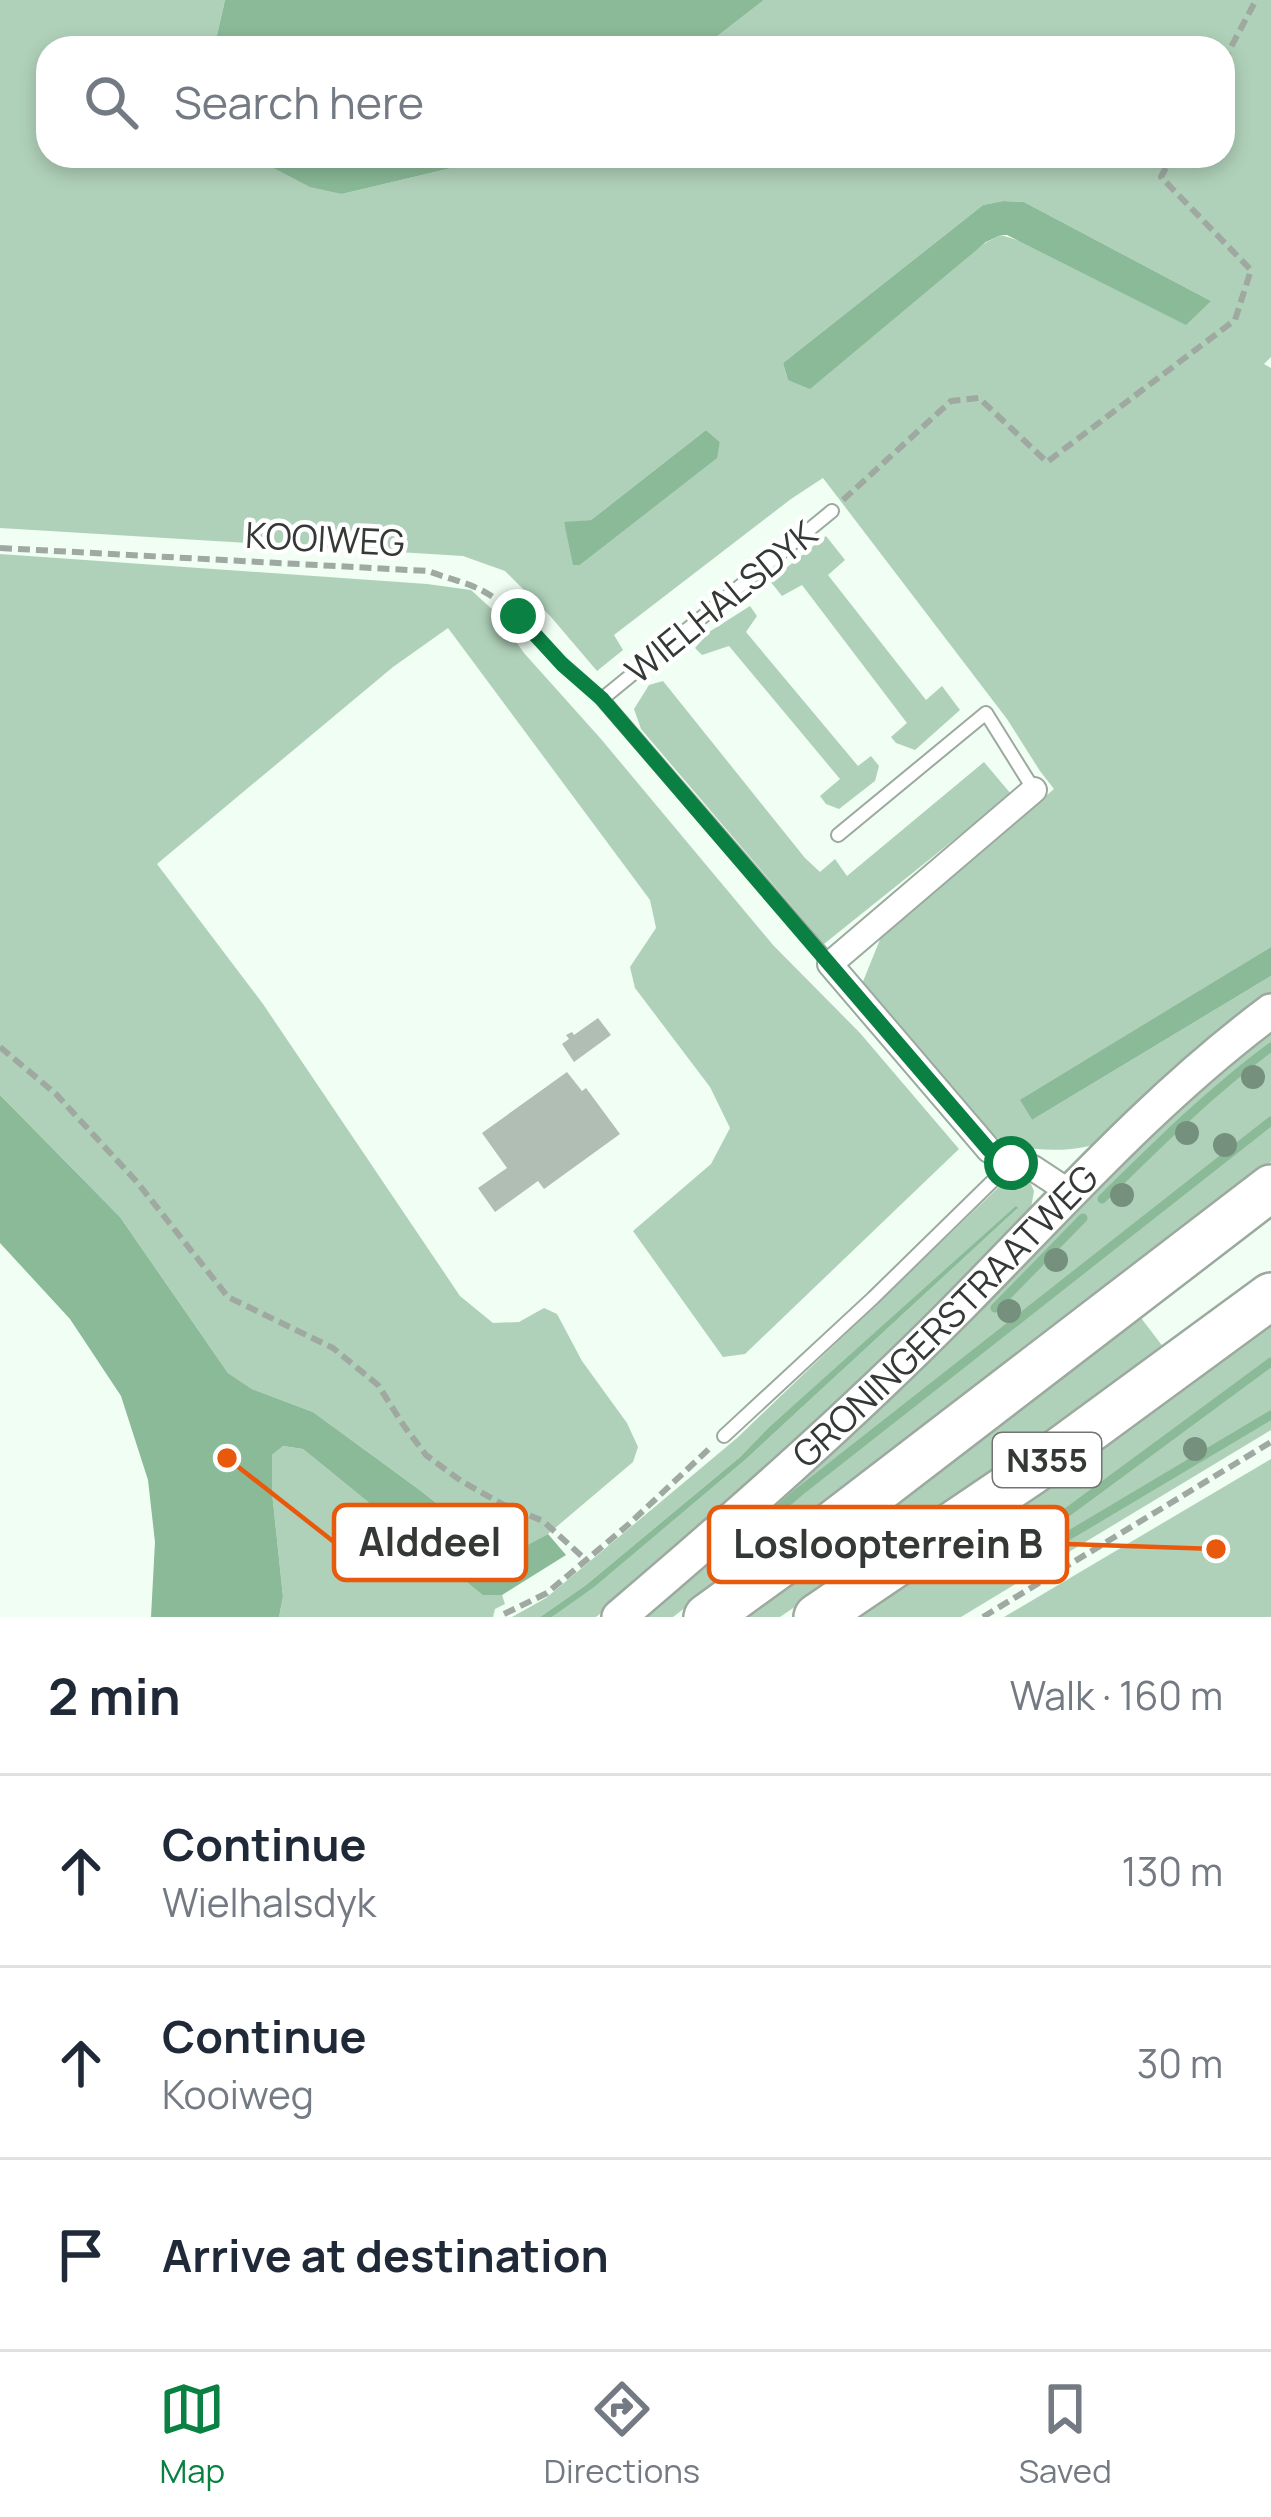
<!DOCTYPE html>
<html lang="en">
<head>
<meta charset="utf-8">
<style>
	:root { --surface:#fff; --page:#f2f2f3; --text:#1f2937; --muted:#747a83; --line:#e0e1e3; --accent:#0b8043 }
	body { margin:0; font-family:Manrope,sans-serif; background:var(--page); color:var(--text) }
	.stop { position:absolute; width:36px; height:36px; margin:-27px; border:9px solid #0b8043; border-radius:50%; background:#fff }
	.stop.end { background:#0b8043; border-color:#fff; box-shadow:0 3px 12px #0008 }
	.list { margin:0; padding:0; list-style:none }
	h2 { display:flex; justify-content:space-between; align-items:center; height:156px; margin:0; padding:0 48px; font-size:51px }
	h2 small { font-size:39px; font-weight:400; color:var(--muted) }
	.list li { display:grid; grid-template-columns:78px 1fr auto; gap:36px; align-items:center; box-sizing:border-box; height:192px; padding:0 48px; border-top:3px solid var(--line) }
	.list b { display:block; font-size:45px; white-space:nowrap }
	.list p { margin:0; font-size:39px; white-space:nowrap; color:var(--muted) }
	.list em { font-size:39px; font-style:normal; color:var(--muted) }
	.icon { flex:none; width:66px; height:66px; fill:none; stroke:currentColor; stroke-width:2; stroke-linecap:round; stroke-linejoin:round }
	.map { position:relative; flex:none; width:1271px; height:1617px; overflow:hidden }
	.search { position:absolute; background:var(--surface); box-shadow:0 6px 18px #0003; left:36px; right:36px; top:36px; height:132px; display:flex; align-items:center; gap:30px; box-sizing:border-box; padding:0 42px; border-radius:36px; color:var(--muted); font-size:45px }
	.sheet { height:732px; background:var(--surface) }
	nav { display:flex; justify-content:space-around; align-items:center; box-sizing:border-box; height:168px; border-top:3px solid var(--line); background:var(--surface); font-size:33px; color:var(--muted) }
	nav a { display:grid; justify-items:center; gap:6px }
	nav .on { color:var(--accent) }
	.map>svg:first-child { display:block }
	.green { fill:#b0d1b9; fill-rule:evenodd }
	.water { fill:#8aba97 }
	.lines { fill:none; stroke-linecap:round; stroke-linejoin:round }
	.stream { stroke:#8aba97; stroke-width:9 }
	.building { fill:#b0beb3 }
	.lane-casing { stroke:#9ca99f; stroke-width:16 }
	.street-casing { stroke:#9ca99f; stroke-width:28 }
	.secondary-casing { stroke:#9ca99f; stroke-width:38 }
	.highway-casing { stroke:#9ca99f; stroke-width:50 }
	.path { stroke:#9fa9a1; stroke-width:6; stroke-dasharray:12 6; stroke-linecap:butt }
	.lane { stroke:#fff; stroke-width:12 }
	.street { stroke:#fff; stroke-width:24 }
	.secondary { stroke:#fff; stroke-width:33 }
	.highway { stroke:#fff; stroke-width:45 }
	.tree { fill:#75917e }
	.route { stroke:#0b8043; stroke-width:15 }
	.labels { text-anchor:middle; stroke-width:9; stroke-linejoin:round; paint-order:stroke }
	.shield { fill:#fff; stroke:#717472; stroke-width:3 }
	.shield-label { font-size:33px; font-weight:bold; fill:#343935 }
	.street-label { font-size:36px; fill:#343935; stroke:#fff }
	.leader { fill:none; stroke:#e8590c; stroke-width:4.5 }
	.callout-dot { fill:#e8590c; stroke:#fff; stroke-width:4.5 }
	.callout { fill:#fff; stroke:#e8590c; stroke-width:4.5 }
	.callout-label { font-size:39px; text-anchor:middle; font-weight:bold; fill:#343935 }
</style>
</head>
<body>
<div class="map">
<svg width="1271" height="1617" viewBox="0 0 1271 1617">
	<rect width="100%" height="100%" fill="#f0fef3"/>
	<!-- green -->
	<g class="green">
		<path d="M0 0H225L214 48H48V156H261L268 165 342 194 502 156H1223V48H702L764 0H1271V357L1264 364 1271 368V947L1021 1101 1032 1120 1271 976V995L1104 1141C1077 1154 1019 1153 994 1136 988 1132 983 1127 978 1123L862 984 881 937 1054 789 1040 771 1007 719 823 478 791 499 614 635 623 650 597 671 551 617 505 571 463 556 0 528ZM1003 201 1024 202 1211 301 1001 235 987 242 788 380 783 363 983 205ZM706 430 720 442 716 458 580 565 564 523 591 520Z"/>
		<polygon points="826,536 845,560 828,575 926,700 942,686 960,710 915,750 896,743 891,737 907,723 802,585 782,596 770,581"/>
		<polygon points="0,554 427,584 471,590 494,611 524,653 601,739 773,945 860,1033 959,1149 745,1354 723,1357 633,1231 711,1164 730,1128 710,1087 635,988 630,967 656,928 650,900 448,628 393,667 157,864 263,1004 460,1296 493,1323 519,1322 544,1308 557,1314 582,1361 627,1423 638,1447 633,1462 548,1534 506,1557 421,1491 313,1412 252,1389 228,1373 120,1217 0,1095"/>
		<polygon points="750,606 757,616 746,632 858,766 871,756 879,766 875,781 839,809 826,804 820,796 840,779 729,646 702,655 695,648 709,632"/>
		<polygon points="663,681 805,858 820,872 835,859 847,876 984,762 1011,794 824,944 641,729 634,709 649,685"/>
		<polygon points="1271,1028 1271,1162 673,1617 640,1617 1159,1122"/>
		<polygon points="1018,1179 1030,1182 1034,1191 1030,1214 873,1373 617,1601 596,1617 552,1617 594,1586 745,1460 1017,1209 1016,1207 768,1428 740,1457 586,1585 540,1617 512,1617 546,1598 737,1438 1004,1182"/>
		<polygon points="1138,1314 1167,1352 780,1617 734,1617"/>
		<polygon points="1271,1323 1271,1430 961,1617 850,1617"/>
		<polygon points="283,1446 303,1449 483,1594 502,1595 505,1604 495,1609 493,1617 279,1617 283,1597 272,1492 272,1455"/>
		<polygon points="1271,1459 1271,1617 1004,1617"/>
	</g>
	<!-- water -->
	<g class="water">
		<polygon points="225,0 764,0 702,48 214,48"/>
		<polygon points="261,156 502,156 342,194 310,187 268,165"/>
		<polygon points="1003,201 1024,202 1211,301 1186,325 1007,235 1001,235 986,242 810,389 788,380 783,363 983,205"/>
		<polygon points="706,430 720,442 717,458 580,565 573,565 564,522 591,520"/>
		<polygon points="1271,947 1271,976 1032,1120 1020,1100"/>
		<polygon points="0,1095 120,1217 228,1373 252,1389 313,1412 421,1491 505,1557 548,1534 566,1555 502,1595 483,1595 303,1449 283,1446 272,1455 272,1492 283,1597 279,1617 151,1617 155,1542 148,1480 121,1396 70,1319 0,1243"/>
		<polygon points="1016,1206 1018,1208 745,1460 594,1587 552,1617 540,1617 586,1585 740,1457 768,1428"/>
	</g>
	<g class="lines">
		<!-- stream -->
		<g class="stream">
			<path d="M1102 1199C1156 1146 1209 1093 1271 1047"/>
			<polyline points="995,1308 1083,1218"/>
			<polyline points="723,1557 799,1492 1271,1121"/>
			<polyline points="997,1564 1271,1362"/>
			<polyline points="1004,1574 1271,1415"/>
		</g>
	</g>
	<!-- building -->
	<g class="building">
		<polygon points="598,1018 611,1035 574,1062 562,1044 569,1039 566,1035 572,1032 574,1035"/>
		<polygon points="567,1072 582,1091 586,1088 620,1134 544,1189 538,1181 495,1212 478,1188 507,1168 482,1133"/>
	</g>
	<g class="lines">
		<defs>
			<g id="lane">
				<polyline points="838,835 986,713 1034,790"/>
				<polyline points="830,963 602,699 832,511"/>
				<polyline points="724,1436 873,1298 1010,1164"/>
			</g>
			<polyline id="street" points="1034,790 830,964 989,1150 1011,1163 1033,1168 1071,1193"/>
			<g id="secondary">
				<path id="s1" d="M619 1617C734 1519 848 1419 955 1311 1057 1208 1154 1098 1271 1011"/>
			</g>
			<g id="highway">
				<polyline points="707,1617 794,1554 1271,1188"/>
				<polyline points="817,1617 1031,1472 1271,1296"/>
			</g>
		</defs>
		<!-- lane casing -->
		<use href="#lane" class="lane-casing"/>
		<!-- street casing -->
		<use href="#street" class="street-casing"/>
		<!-- secondary casing -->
		<use href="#secondary" class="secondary-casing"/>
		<!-- highway casing -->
		<use href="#highway" class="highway-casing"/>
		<!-- path -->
		<g class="path">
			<polyline points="1223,62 1256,0"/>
			<polyline points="843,500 951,401 979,398 1047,462 1235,320 1251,270 1161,177 1172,156"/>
			<path d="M0 548 428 571C446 578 466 582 483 591 525 614 555 657 590 689"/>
			<polyline points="0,1047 56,1094 137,1182 228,1297 333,1348 378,1385 404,1426 426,1455 461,1481 504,1505 543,1521 585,1559"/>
			<polyline points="504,1614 547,1593 629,1524 710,1448"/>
			<polyline points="983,1617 1271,1442"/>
		</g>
		<!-- lane -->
		<use href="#lane" class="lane"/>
		<!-- street -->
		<use href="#street" class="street"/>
		<!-- secondary -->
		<use href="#secondary" class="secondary"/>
		<!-- highway -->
		<use href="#highway" class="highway"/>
	</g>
	<!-- trees -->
	<g class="tree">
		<circle cx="1253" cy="1077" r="12"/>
		<circle cx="1187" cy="1133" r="12"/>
		<circle cx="1225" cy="1145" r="12"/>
		<circle cx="1122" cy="1195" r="12"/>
		<circle cx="1056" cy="1260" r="12"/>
		<circle cx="1009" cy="1311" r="12"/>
		<circle cx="1195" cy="1449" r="12"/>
	</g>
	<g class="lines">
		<!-- route -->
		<polyline class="route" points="518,616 562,664 602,699 989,1150 1011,1163"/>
	</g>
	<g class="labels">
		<!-- shield labels -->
		<rect class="shield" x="993" y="1433" width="108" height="54" rx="9"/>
		<g class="shield-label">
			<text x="1047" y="1472">N355</text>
		</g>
		<!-- street labels -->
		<g class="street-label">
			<text transform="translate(325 539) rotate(3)" y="13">KOOIWEG</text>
			<text transform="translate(721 602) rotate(-39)" y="13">WIELHALSDYK</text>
			<text dy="13" stroke="none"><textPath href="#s1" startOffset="444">GRONINGERSTRAATWEG</textPath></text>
		</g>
	</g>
	<!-- callouts -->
	<path class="leader" d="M227 1458L334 1542M1216 1549L1067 1544"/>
	<g class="callout-dot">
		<circle cx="227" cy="1458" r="12"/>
		<circle cx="1216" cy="1549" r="12"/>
	</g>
	<g class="callout">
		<rect x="334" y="1505" width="192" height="75" rx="12"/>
		<rect x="709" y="1507" width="358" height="75" rx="12"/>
	</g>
	<g class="callout-label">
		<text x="430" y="1556">Alddeel</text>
		<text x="888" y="1558">Losloopterrein B</text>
	</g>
</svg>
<div class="stop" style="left:1011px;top:1163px"></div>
<div class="stop end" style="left:518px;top:616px"></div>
<div class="search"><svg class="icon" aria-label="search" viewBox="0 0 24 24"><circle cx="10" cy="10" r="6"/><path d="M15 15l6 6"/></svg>Search here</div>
</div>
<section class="sheet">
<h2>2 min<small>Walk · 160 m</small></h2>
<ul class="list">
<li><svg class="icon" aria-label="ahead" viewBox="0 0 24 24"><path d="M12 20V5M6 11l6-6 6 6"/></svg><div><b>Continue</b><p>Wielhalsdyk</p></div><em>130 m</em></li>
<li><svg class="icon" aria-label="ahead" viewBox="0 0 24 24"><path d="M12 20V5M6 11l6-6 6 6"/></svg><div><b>Continue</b><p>Kooiweg</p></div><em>30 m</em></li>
<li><svg class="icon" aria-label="arrive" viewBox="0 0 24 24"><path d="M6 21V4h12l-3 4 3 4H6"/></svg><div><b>Arrive at destination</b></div></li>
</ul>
</section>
<nav>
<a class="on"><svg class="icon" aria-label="map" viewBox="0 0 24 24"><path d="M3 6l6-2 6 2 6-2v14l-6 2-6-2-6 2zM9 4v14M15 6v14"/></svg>Map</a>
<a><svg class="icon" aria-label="directions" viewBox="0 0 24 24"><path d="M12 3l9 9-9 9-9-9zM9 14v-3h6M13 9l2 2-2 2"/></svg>Directions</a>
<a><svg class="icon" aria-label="saved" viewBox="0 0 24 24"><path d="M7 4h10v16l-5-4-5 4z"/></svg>Saved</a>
</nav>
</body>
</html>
